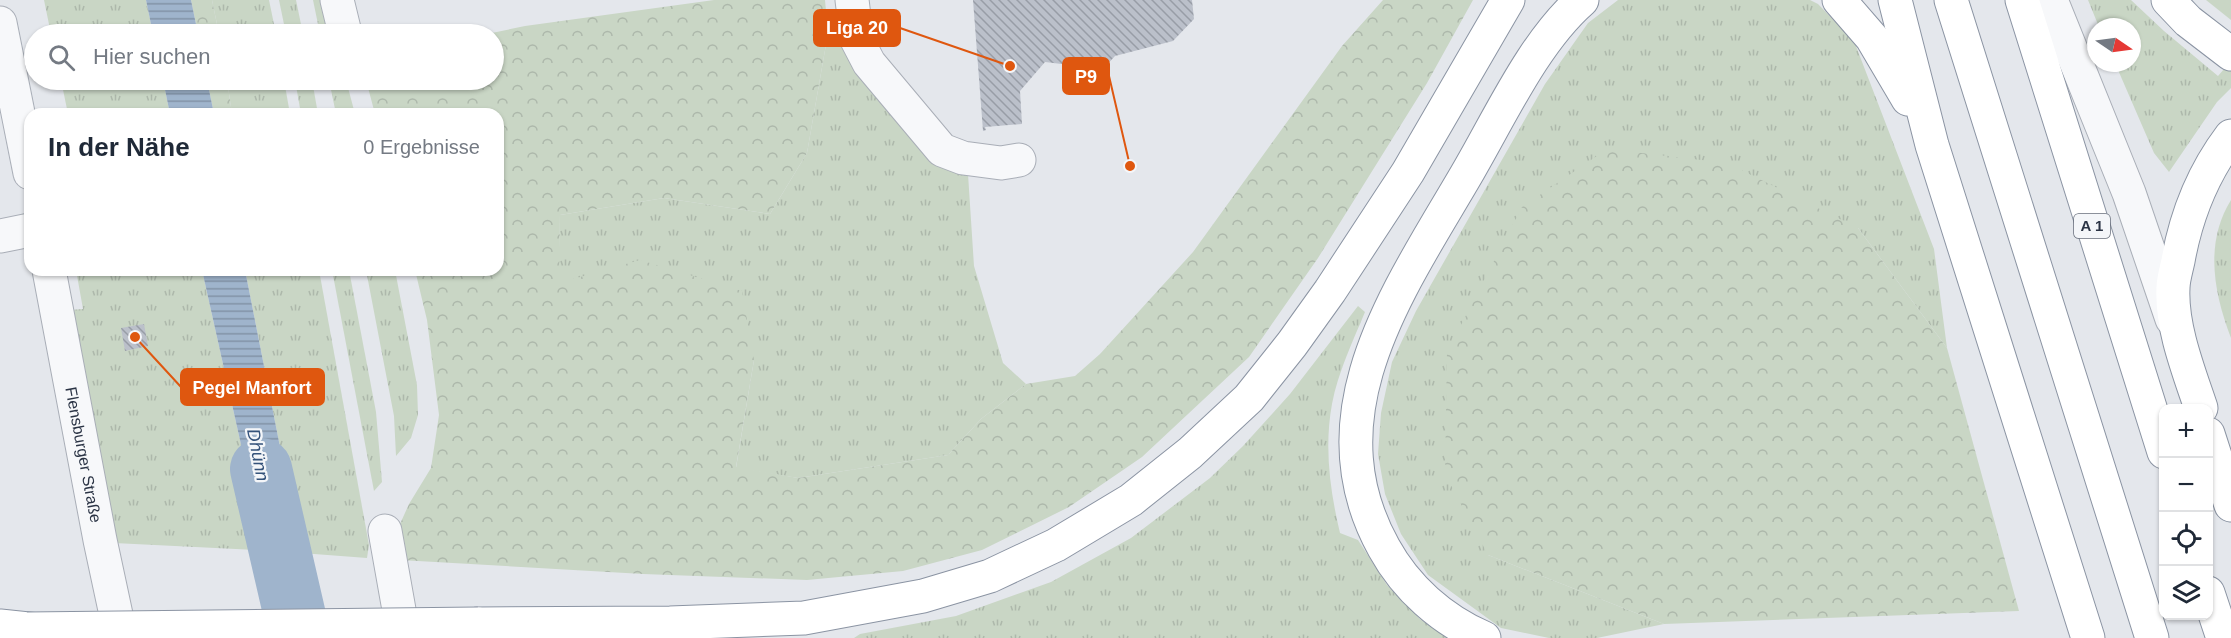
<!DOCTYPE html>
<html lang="de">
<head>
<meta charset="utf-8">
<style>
	:root { --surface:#fff; --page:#f2f2f3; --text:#1f2937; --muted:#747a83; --line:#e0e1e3 }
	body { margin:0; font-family:Helvetica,sans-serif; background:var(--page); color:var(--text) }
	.controls { position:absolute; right:18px; bottom:18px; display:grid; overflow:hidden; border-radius:12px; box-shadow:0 2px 4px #0004 }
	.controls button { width:54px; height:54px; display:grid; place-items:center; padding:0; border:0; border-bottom:2px solid var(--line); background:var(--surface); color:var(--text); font:30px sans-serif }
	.compass { position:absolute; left:2087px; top:18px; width:54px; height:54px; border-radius:50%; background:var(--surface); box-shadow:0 2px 4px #0004; rotate:103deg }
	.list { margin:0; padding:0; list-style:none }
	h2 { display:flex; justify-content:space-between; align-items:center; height:78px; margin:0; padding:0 24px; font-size:26px }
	h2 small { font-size:20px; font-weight:400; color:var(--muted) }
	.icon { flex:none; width:33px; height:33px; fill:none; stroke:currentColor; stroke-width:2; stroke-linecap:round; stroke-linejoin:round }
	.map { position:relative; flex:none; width:2231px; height:638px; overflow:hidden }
	.search { position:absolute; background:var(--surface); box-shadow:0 2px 4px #0004; left:24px; top:24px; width:480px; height:66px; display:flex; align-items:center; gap:15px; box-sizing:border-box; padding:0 21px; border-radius:33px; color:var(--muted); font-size:22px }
	.panel { position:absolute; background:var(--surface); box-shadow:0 2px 4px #0004; left:24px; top:108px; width:480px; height:168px; border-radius:18px }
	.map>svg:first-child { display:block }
	.grass { fill:url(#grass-tufts) }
	.forest { fill:url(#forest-crowns) }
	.water { fill:url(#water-rules) }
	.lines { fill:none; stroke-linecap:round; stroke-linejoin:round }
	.river { stroke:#9fb4cc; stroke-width:62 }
	.building { fill:url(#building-back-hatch) }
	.minor-casing { stroke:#a9aeb7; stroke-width:35 }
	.highway-casing { stroke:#8b94a3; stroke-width:35 }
	.minor { stroke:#f7f8fa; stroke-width:33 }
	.highway { stroke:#fff; stroke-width:33 }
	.highway-bridge-casing { stroke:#8b94a3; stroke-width:35; stroke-linecap:butt }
	.highway-bridge { stroke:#fff; stroke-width:33 }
	.labels { text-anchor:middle; stroke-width:4.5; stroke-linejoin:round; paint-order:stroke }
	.shield { fill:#f4f6f9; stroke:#676e7b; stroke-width:1.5 }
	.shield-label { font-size:15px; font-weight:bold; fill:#2b3445 }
	.street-label { font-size:16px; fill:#2b3445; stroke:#f4f6f9 }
	.water-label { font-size:18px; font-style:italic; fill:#34527a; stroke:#f4f6f9 }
	.leader { fill:none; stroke:#df570f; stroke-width:2 }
	.callout-dot { fill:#df570f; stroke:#f4f6f9; stroke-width:2 }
	.callout { fill:#df570f; stroke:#df570f; stroke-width:2 }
	.callout-label { font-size:18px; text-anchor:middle; font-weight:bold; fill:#fff }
</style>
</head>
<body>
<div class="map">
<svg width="2231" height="638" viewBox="0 0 2231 638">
	<defs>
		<pattern id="grass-tufts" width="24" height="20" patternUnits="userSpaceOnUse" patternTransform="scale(1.5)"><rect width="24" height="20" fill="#c9d6c5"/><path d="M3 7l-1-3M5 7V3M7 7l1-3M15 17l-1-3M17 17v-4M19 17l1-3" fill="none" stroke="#adb8ab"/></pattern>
		<pattern id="forest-crowns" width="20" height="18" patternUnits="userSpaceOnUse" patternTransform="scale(1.5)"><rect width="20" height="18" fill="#c9d6c5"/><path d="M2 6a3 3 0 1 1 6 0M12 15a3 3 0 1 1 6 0" fill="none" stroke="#adb8ab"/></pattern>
		<pattern id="water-rules" width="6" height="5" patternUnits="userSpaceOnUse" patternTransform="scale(1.5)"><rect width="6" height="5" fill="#9fb4cc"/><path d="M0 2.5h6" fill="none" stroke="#8293a7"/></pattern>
		<pattern id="building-back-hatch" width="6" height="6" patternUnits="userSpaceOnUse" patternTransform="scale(1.5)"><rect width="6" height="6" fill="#bbc0ca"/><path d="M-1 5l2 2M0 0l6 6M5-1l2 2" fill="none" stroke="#989da6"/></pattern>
	</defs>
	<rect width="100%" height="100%" fill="#e4e7ec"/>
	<!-- grass -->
	<g class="grass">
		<polygon points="44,0 146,0 153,34 51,34"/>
		<polygon points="212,0 269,0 276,34 219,34"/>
		<polygon points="279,0 296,0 303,34 286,34"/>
		<polygon points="313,0 325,0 334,34 320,34"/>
		<polygon points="1618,0 1810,0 1818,4 1854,41 1934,249 1947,348 1858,228 1488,555 1664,624 1597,638 1549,638 1501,628 1428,575 1401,534 1385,494 1378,454 1381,413 1392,362 1416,311 1545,84 1588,23"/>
		<polygon points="2088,0 2131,0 2164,31 2218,76 2231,61 2231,88 2217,102 2169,172 2154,153 2115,63 2132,63 2132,27 2099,27"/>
		<polygon points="2206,0 2231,0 2231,20"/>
		<polygon points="828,33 854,51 968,174 974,266 1003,363 1026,384 981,419 948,455 798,478 736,468 754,360 558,283 560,215 664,198 770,214 807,153"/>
		<polygon points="61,80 163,80 170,114 68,114"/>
		<polygon points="227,80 284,80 290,114 232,114"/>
		<polygon points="295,80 312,80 318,114 301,114"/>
		<polygon points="329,80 346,80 355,114 336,114"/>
		<path d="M2231 200V338C2214 294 2204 243 2231 200Z"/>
		<polygon points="76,270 202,270 244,458 258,550 114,543 70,310 83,309"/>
		<polygon points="245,270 319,270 369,545 367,558 301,553"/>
		<polygon points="332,270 349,270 376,412 382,482 374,491"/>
		<polygon points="366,270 395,270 417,385 418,415 411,438 396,456 394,416"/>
		<path d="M1358 306 1365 312C1353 341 1338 372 1332 404 1324 447 1330 491 1340 533L1358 540 1387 585 1420 619 1448 638H854L860 634 956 616 1051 582 1131 538 1210 478 1243 446 1290 394Z"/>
	</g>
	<!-- forest -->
	<g class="forest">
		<polygon points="191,0 212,0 219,34 198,34"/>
		<polygon points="714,0 825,0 828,33 807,153 770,214 664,198 560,215 559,283 640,260 742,291 754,360 736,467 798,478 948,455 981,419 1026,384 1075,376 1100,354 1193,252 1342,46 1383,0 1473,0 1427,83 1318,258 1249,357 1142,457 1069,507 982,550 903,571 807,580 643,574 400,560 400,524 409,504 431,468 439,415 427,320 415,270 498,270 498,114 375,114 366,80 494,80 494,34 487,34 525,26"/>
		<polygon points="207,80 227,80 232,114 214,114"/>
		<polygon points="1607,149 1727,163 1858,228 1947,348 2019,611 1664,624 1488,555 1445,474 1447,352 1522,207"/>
	</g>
	<!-- water -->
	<g class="water">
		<polygon points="146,0 191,0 198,34 153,34"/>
		<polygon points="163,80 207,80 214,114 170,114"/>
		<polygon points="202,270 245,270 301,553 258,550 244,458"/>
	</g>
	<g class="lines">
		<!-- river -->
		<polyline class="river" points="261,469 300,638"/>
	</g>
	<!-- building -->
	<g class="building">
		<polygon points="973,0 1192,0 1194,19 1173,41 1115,56 1103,69 1045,62 1020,91 1022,124 985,127 986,130 983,131"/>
		<polygon points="144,324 148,346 125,351 121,328"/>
	</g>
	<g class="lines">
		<defs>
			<g id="minor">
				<polyline points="337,0 345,33"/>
				<polyline points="852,0 857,40 869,63 942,150 963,158 1001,163 1019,160"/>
				<polyline points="2051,0 2129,193 2172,319"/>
				<polyline points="0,23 30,173"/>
				<polyline points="0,236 30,230"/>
				<path id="s1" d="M49 270 100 540 121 638"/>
				<polyline points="385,531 404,638"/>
			</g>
			<g id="highway">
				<polyline points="1839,0 1872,38 1908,99"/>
				<polyline points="1895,0 1932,145 2088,638"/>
				<polyline points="1951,0 2152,638"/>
				<polyline points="2022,0 2164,452"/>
				<polyline points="2168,0 2188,21 2231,54"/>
				<path d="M2201 408C2189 372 2171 327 2173 288 2173 280 2176 270 2178 261 2186 216 2203 173 2231 136"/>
				<polyline points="2208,434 2231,505"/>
				<polyline points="2208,593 2223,638"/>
				<polyline points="478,624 670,623 804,618 923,596 990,576 1056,545 1131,500 1190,453 1249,398 1292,344 1330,291 1408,172 1508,0"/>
				<polyline points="0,626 57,632"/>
				<path d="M1484 638C1442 620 1406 588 1384 548 1308 412 1402 286 1469 170 1501 115 1534 42 1582 0"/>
			</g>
		</defs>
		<!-- minor casing -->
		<use href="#minor" class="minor-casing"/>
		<!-- highway casing -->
		<use href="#highway" class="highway-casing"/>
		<!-- minor -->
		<use href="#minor" class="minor"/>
		<!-- highway -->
		<use href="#highway" class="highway"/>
		<defs>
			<polyline id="highway-bridge" points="27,629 478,624"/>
		</defs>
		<!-- highway-bridge casing -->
		<use href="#highway-bridge" class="highway-bridge-casing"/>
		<!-- highway-bridge -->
		<use href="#highway-bridge" class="highway-bridge"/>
	</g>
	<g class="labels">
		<!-- shield labels -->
		<rect class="shield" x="2074" y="214" width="36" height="24" rx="4.5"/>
		<g class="shield-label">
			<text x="2092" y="231">A 1</text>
		</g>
		<!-- street labels -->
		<g class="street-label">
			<text dy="6" stroke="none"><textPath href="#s1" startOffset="188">Flensburger Straße</textPath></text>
		</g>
		<!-- water labels -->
		<g class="water-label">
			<text transform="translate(258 455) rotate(79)" y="6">Dhünn</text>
		</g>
	</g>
	<!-- callouts -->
	<path class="leader" d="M1010 66L900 28M1130 166L1109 76M135 337L181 387"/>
	<g class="callout-dot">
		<circle cx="1010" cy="66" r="6"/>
		<circle cx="1130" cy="166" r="6"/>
		<circle cx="135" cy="337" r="6"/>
	</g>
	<g class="callout">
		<rect x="814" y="10" width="86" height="36" rx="6"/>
		<rect x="1063" y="58" width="46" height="36" rx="6"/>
		<rect x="181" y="369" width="143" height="36" rx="6"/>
	</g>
	<g class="callout-label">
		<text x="857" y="34">Liga 20</text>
		<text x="1086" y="83">P9</text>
		<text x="252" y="394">Pegel Manfort</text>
	</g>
</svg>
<div class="controls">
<button>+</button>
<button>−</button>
<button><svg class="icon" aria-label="locate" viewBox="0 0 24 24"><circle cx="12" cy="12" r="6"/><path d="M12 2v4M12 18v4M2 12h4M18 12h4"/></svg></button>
<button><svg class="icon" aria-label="layers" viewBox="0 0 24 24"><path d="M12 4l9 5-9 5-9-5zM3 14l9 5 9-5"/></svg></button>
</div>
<svg class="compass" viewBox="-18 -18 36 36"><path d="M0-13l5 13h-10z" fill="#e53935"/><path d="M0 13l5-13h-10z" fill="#747a83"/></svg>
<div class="search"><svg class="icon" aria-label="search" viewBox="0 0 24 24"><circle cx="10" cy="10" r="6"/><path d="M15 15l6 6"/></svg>Hier suchen</div>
<section class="panel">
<h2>In der Nähe<small>0 Ergebnisse</small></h2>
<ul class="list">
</ul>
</section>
</div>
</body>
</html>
